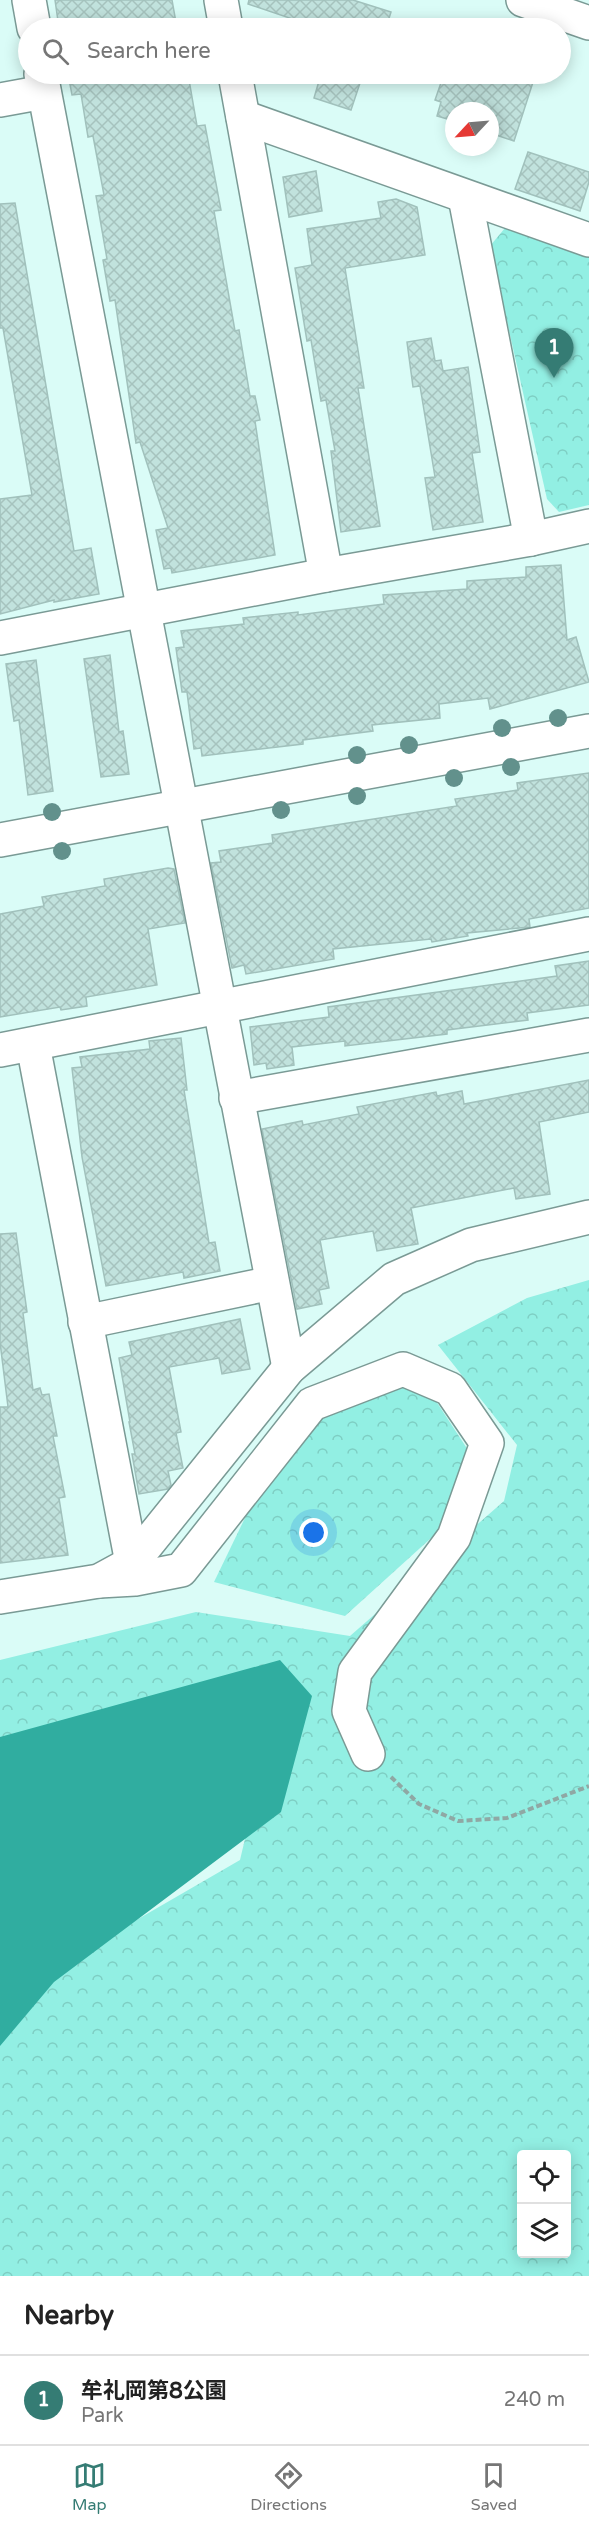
<!DOCTYPE html>
<html lang="en">
<head>
<meta charset="utf-8">
<style>
	:root { --surface:#fff; --page:#f6f6f6; --text:#222; --muted:#767676; --line:#e0e0e0; --accent:#357c74 }
	body { margin:0; font-family:"Varela Round","Noto Sans JP",sans-serif; background:var(--page); color:var(--text) }
	.controls { position:absolute; right:18px; bottom:18px; display:grid; overflow:hidden; border-radius:6px; box-shadow:0 3px 15px #0003 }
	.controls button { width:54px; height:54px; display:grid; place-items:center; padding:0; border:0; border-bottom:2px solid var(--line); background:var(--surface); color:var(--text); font:30px sans-serif }
	.compass { position:absolute; left:445px; top:102px; width:54px; height:54px; border-radius:50%; background:var(--surface); box-shadow:0 3px 15px #0003; rotate:244deg }
	.you { position:absolute; left:314px; top:1533px; width:21px; height:21px; margin:-15px; border:4px solid #fff; border-radius:50%; background:#1a73e8; box-shadow:0 0 0 9px #1a73e833 }
	.badge { display:grid; place-items:center; width:39px; height:39px; border-radius:50%; background:var(--accent); color:#fff; font-size:20px; font-weight:700 }
	.pin { position:absolute; translate:-50% -50px; filter:drop-shadow(0 2px 3px #0008) }
	.pin::after { content:''; position:absolute; top:32px; width:21px; height:18px; background:inherit; clip-path:polygon(0 0,100% 0,50% 100%) }
	.list { margin:0; padding:0; list-style:none }
	h2 { display:flex; justify-content:space-between; align-items:center; height:78px; margin:0; padding:0 24px; font-size:26px }
	h2 small { font-size:20px; font-weight:400; color:var(--muted) }
	.list li { display:grid; grid-template-columns:39px 1fr auto; gap:18px; align-items:center; box-sizing:border-box; height:90px; padding:0 24px; border-top:2px solid var(--line) }
	.list b { display:block; font-size:22px; white-space:nowrap }
	.list p { margin:0; font-size:20px; white-space:nowrap; color:var(--muted) }
	.list em { font-size:20px; font-style:normal; color:var(--muted) }
	.icon { flex:none; width:33px; height:33px; fill:none; stroke:currentColor; stroke-width:2; stroke-linecap:round; stroke-linejoin:round }
	.map { position:relative; flex:none; width:589px; height:2276px; overflow:hidden }
	.search { position:absolute; background:var(--surface); box-shadow:0 3px 15px #0003; left:18px; right:18px; top:18px; height:66px; display:flex; align-items:center; gap:15px; box-sizing:border-box; padding:0 21px; border-radius:33px; color:var(--muted); font-size:22px }
	.sheet { height:168px; background:var(--surface) }
	nav { display:flex; justify-content:space-around; align-items:center; box-sizing:border-box; height:84px; border-top:2px solid var(--line); background:var(--surface); font-size:16px; color:var(--muted) }
	nav a { display:grid; justify-items:center; gap:3px }
	nav .on { color:var(--accent) }
	.map>svg:first-child { display:block }
	.forest { fill:url(#forest-crowns); fill-rule:evenodd }
	.water { fill:#30ada0 }
	.building { fill:url(#building-cross-hatch); stroke:#a1c1bc; stroke-width:1.5 }
	.lines { fill:none; stroke-linecap:round; stroke-linejoin:round }
	.street-casing { stroke:#7a9a95; stroke-width:36 }
	.path { stroke:#8fa8a4; stroke-width:4; stroke-dasharray:6 3; stroke-linecap:butt }
	.street { stroke:#fff; stroke-width:33 }
	.tree { fill:#62918c }
</style>
</head>
<body>
<div class="map">
<svg width="589" height="2276" viewBox="0 0 589 2276">
	<defs>
		<pattern id="forest-crowns" width="20" height="18" patternUnits="userSpaceOnUse" patternTransform="scale(1.5)"><rect width="20" height="18" fill="#92efe3"/><path d="M2 6a3 3 0 1 1 6 0M12 15a3 3 0 1 1 6 0" fill="none" stroke="#7ecec3"/></pattern>
		<pattern id="building-cross-hatch" width="8" height="8" patternUnits="userSpaceOnUse" patternTransform="scale(1.5)"><rect width="8" height="8" fill="#c1e2dd"/><path d="M0 0l8 8M0 8l8-8" fill="none" stroke="#a6c3be"/></pattern>
	</defs>
	<rect width="100%" height="100%" fill="#dafcf7"/>
	<!-- forest -->
	<g class="forest">
		<polygon points="505,228 589,256 589,505 559,512 547,499 490,246"/>
		<path d="M589 1280V2276H0V1999L240 1860 282 1683 0 1819V1660L196 1612 350 1636 504 1501 517 1445 438 1345 527 1298ZM522 2154H566V2254H522Z"/>
		<polygon points="396,1385 434,1398 468,1450 440,1530 345,1616 214,1582 258,1491 312,1423"/>
	</g>
	<!-- water -->
	<polygon class="water" points="280,1660 312,1696 281,1812 54,1982 0,2046 0,1737"/>
	<!-- building -->
	<g class="building">
		<polygon points="55,0 172,0 177,28 59,28"/>
		<polygon points="249,0 353,0 391,12 386,28 319,28 248,4"/>
		<polygon points="68,74 188,74 197,126 205,125 221,210 214,211 235,331 239,330 250,396 255,396 260,420 255,421 275,555 172,573 171,568 164,569 156,530 168,528 140,442 136,443 115,300 110,301 103,260 107,259 96,196 104,195 93,136 88,137 81,94 72,95"/>
		<polygon points="321,74 363,74 351,110 314,98"/>
		<polygon points="444,74 518,74 534,79 514,141 490,133 490,111 454,111 454,121 437,116 441,102 435,100"/>
		<polygon points="528,152 589,172 589,182 580,211 515,189"/>
		<polygon points="316,171 322,211 289,217 283,177"/>
		<polygon points="396,199 417,207 425,255 345,268 364,388 358,388 380,526 341,532 331,451 335,451 326,400 321,401 311,340 307,341 295,268 312,265 307,229 381,218 378,202"/>
		<polygon points="15,203 74,551 91,548 99,594 54,602 54,600 0,614 0,499 32,495 3,328 0,328 0,204"/>
		<polygon points="431,338 435,361 441,360 443,371 468,367 480,452 472,453 483,522 433,530 425,478 435,477 420,386 413,387 407,342"/>
		<polygon points="561,565 567,640 576,637 589,682 490,709 488,698 439,704 440,718 372,725 373,731 303,740 303,744 202,756 201,748 194,749 187,692 182,692 176,648 184,647 181,631 244,624 243,618 298,612 298,615 384,604 383,595 467,589 467,581 526,577 526,567"/>
		<polygon points="110,655 119,732 123,731 129,774 101,777 84,659"/>
		<polygon points="36,660 53,791 28,795 19,720 14,721 6,664"/>
		<polygon points="589,773 589,908 529,919 530,927 467,933 468,936 432,942 431,939 333,949 334,959 246,974 244,965 232,968 211,863 221,862 219,851 273,843 272,835 457,806 455,799 518,790 517,783"/>
		<polygon points="168,868 174,869 185,923 148,929 157,985 86,997 87,1006 61,1010 60,1007 0,1017 0,914 44,906 42,897 105,886 104,879"/>
		<polygon points="589,961 589,1005 527,1013 528,1020 447,1030 447,1034 345,1046 345,1041 292,1047 294,1065 267,1069 266,1063 254,1065 250,1027 329,1017 328,1007 557,976 555,966"/>
		<polygon points="181,1038 187,1090 184,1090 209,1243 215,1242 220,1271 184,1278 183,1272 106,1286 82,1157 72,1068 82,1067 80,1057 150,1049 149,1041"/>
		<polygon points="589,1080 589,1112 539,1122 550,1194 516,1199 514,1188 411,1208 418,1244 377,1251 373,1231 320,1240 329,1288 319,1290 322,1304 297,1309 262,1129 302,1121 303,1125 359,1114 357,1107 436,1092 437,1096 462,1091 464,1104"/>
		<polygon points="16,1233 27,1312 23,1313 33,1390 40,1388 42,1395 49,1394 57,1436 53,1436 65,1497 59,1498 68,1555 0,1563 0,1407 8,1407 0,1342 0,1234"/>
		<polygon points="240,1319 250,1369 222,1374 219,1358 169,1367 181,1432 176,1433 183,1468 168,1471 171,1485 168,1489 139,1494 132,1454 135,1454 129,1422 130,1422 119,1358 132,1355 129,1342"/>
	</g>
	<g class="lines">
		<defs>
			<g id="street">
				<polyline points="29,0 34,28"/>
				<polyline points="221,0 226,28"/>
				<polyline points="523,0 589,23"/>
				<polyline points="41,74 289,1368"/>
				<polyline points="235,74 326,575"/>
				<polyline points="0,100 44,92"/>
				<polyline points="243,117 589,240"/>
				<polyline points="465,197 531,539"/>
				<polyline points="0,638 326,575 531,539 589,526"/>
				<polyline points="0,840 589,731"/>
				<polyline points="33,1045 132,1563"/>
				<polyline points="0,1050 589,934"/>
				<polyline points="236,1098 589,1035"/>
				<polyline points="85,1322 272,1283"/>
				<polyline points="99,1581 135,1579 181,1570 312,1404 403,1369 450,1389 487,1443 454,1537 355,1672 349,1711 368,1754"/>
				<polyline points="0,1597 99,1581 132,1563 289,1368 394,1279 471,1245 589,1217"/>
			</g>
		</defs>
		<!-- street casing -->
		<use href="#street" class="street-casing"/>
		<!-- path -->
		<polyline class="path" points="391,1777 419,1804 458,1821 507,1818 589,1786"/>
		<!-- street -->
		<use href="#street" class="street"/>
	</g>
	<!-- trees -->
	<g class="tree">
		<circle cx="558" cy="718" r="9"/>
		<circle cx="502" cy="728" r="9"/>
		<circle cx="409" cy="745" r="9"/>
		<circle cx="357" cy="755" r="9"/>
		<circle cx="511" cy="767" r="9"/>
		<circle cx="454" cy="778" r="9"/>
		<circle cx="357" cy="796" r="9"/>
		<circle cx="281" cy="810" r="9"/>
		<circle cx="52" cy="812" r="9"/>
		<circle cx="62" cy="851" r="9"/>
	</g>
</svg>
<div class="controls">
<button><svg class="icon" aria-label="locate" viewBox="0 0 24 24"><circle cx="12" cy="12" r="6"/><path d="M12 2v4M12 18v4M2 12h4M18 12h4"/></svg></button>
<button><svg class="icon" aria-label="layers" viewBox="0 0 24 24"><path d="M12 4l9 5-9 5-9-5zM3 14l9 5 9-5"/></svg></button>
</div>
<svg class="compass" viewBox="-18 -18 36 36"><path d="M0-13l5 13h-10z" fill="#e53935"/><path d="M0 13l5-13h-10z" fill="#767676"/></svg>
<div class="you"></div>
<div class="pin badge" style="left:554px;top:378px">1</div>
<div class="search"><svg class="icon" aria-label="search" viewBox="0 0 24 24"><circle cx="10" cy="10" r="6"/><path d="M15 15l6 6"/></svg>Search here</div>
</div>
<section class="sheet">
<h2>Nearby<small></small></h2>
<ul class="list">
<li><span class="badge">1</span><div><b>牟礼岡第8公園</b><p>Park</p></div><em>240 m</em></li>
</ul>
</section>
<nav>
<a class="on"><svg class="icon" aria-label="map" viewBox="0 0 24 24"><path d="M3 6l6-2 6 2 6-2v14l-6 2-6-2-6 2zM9 4v14M15 6v14"/></svg>Map</a>
<a><svg class="icon" aria-label="directions" viewBox="0 0 24 24"><path d="M12 3l9 9-9 9-9-9zM9 14v-3h6M13 9l2 2-2 2"/></svg>Directions</a>
<a><svg class="icon" aria-label="saved" viewBox="0 0 24 24"><path d="M7 4h10v16l-5-4-5 4z"/></svg>Saved</a>
</nav>
</body>
</html>
